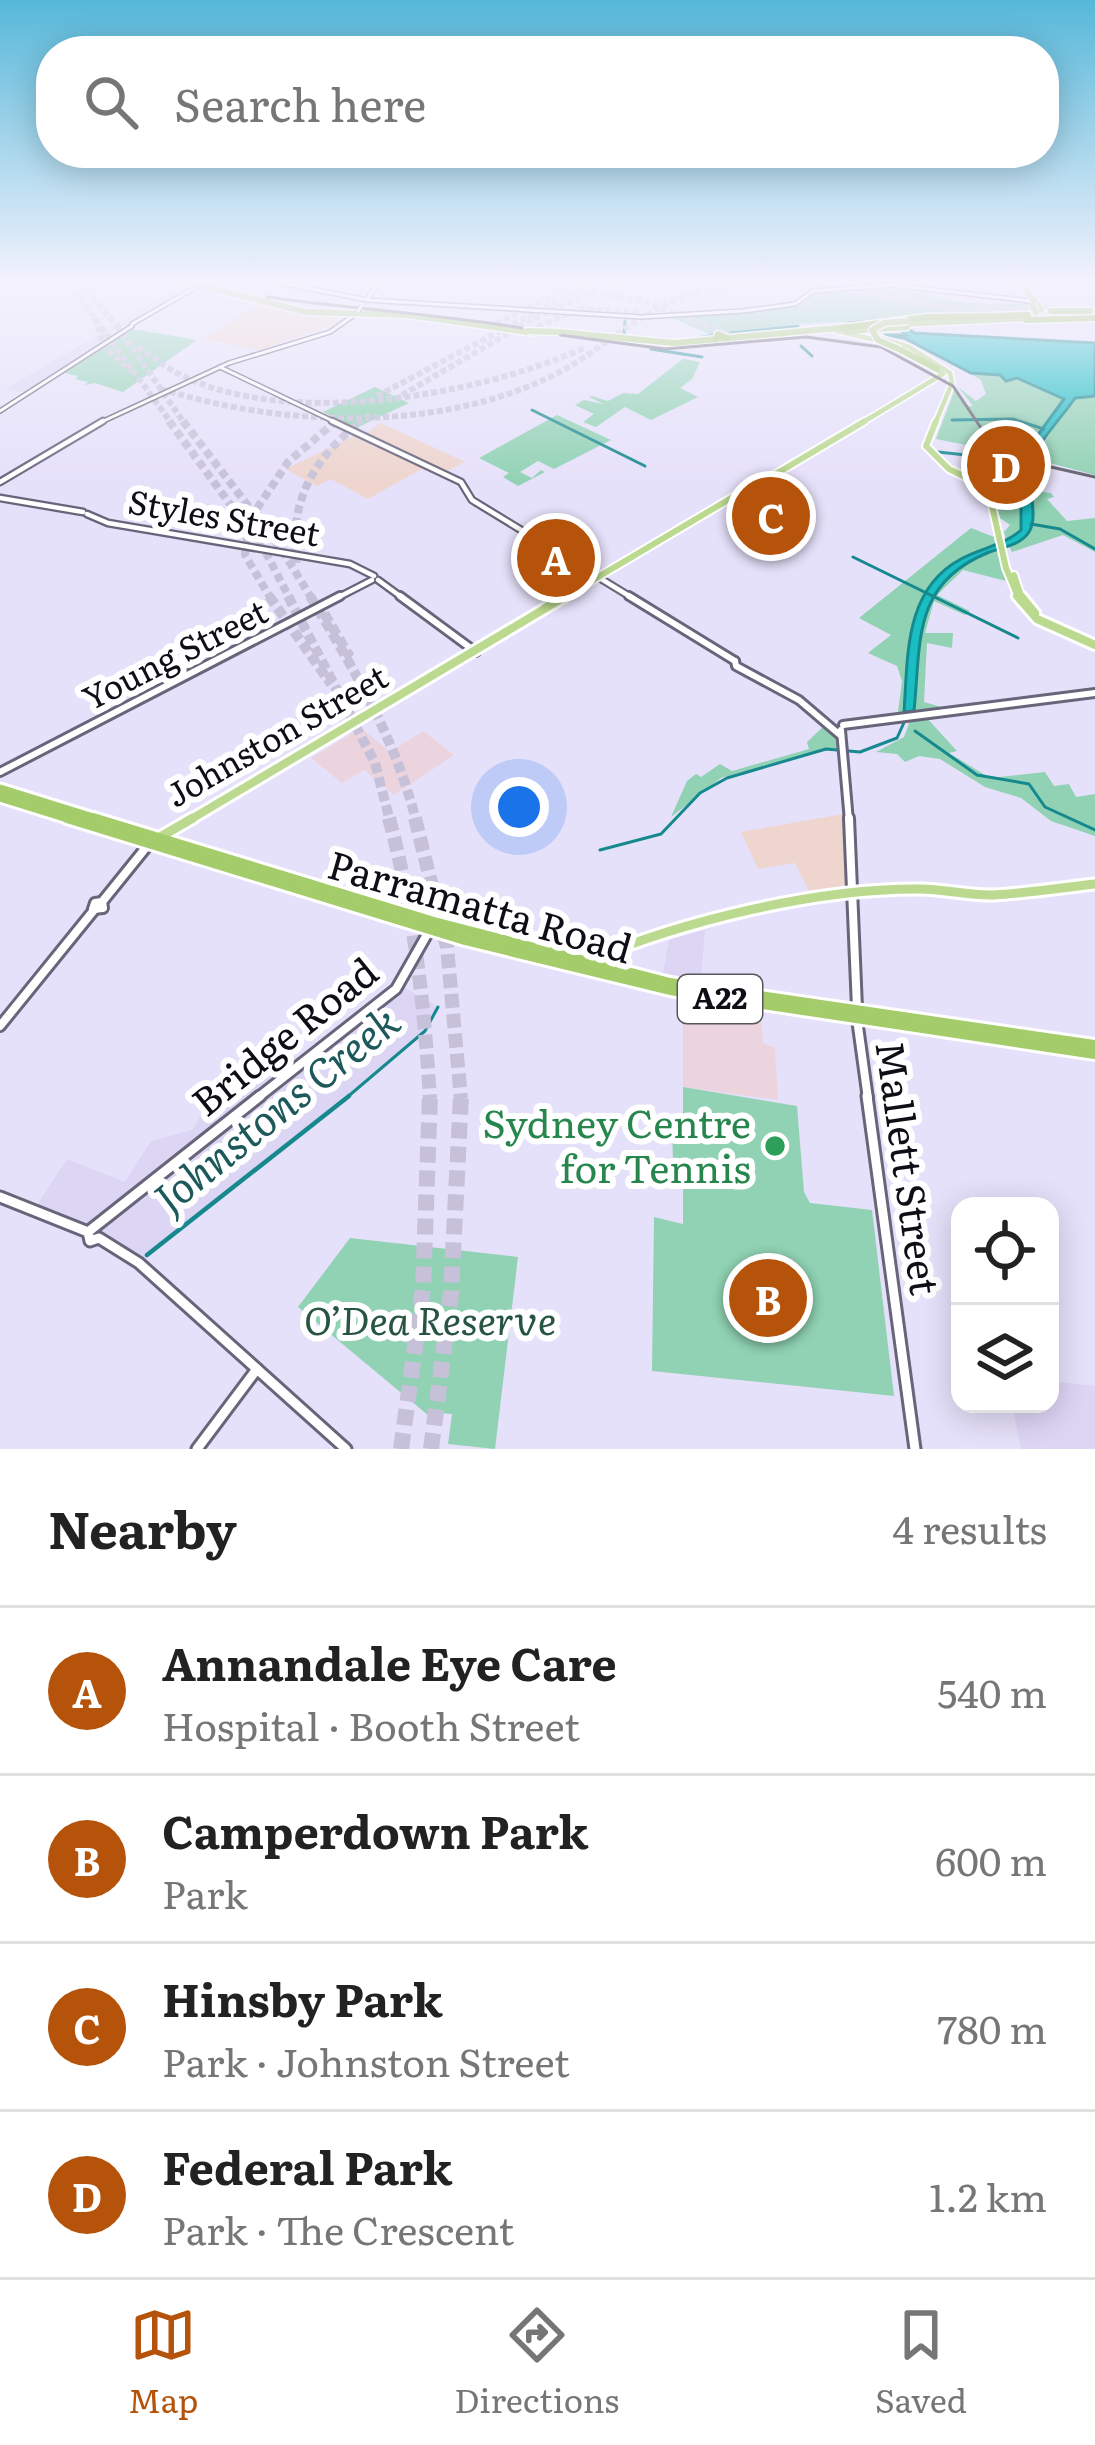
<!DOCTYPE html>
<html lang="en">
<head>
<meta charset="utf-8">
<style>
	:root { --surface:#fff; --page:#f2f2f2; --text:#222; --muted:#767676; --line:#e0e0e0; --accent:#b45309 }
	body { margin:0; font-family:Literata,serif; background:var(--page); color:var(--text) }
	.controls { position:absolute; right:36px; bottom:36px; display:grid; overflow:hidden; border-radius:24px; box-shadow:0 6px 30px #0003 }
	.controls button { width:108px; height:108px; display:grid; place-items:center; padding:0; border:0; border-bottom:3px solid var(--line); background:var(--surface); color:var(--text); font:60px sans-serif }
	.you { position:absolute; left:519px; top:807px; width:42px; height:42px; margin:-30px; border:9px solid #fff; border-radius:50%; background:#1a73e8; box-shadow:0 0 0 18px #1a73e833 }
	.badge { display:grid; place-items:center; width:78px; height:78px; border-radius:50%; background:var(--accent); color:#fff; font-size:39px; font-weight:700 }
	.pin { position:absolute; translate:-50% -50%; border:6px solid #fff; box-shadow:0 3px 12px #0006 }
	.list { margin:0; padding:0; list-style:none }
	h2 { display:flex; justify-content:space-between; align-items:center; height:156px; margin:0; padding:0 48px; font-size:51px }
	h2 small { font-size:39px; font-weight:400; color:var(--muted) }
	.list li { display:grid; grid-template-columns:78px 1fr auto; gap:36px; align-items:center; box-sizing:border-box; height:168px; padding:0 48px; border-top:3px solid var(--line) }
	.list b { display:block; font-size:45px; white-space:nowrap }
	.list p { margin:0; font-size:39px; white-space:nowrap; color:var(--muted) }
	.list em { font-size:39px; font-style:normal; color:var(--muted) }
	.icon { flex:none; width:66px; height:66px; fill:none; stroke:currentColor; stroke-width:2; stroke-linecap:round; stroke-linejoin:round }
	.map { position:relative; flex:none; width:1095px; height:1449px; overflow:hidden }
	.search { position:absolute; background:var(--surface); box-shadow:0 6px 30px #0003; left:36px; right:36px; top:36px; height:132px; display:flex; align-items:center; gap:30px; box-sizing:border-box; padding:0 42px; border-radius:48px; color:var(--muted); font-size:45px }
	.sheet { height:828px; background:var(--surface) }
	nav { display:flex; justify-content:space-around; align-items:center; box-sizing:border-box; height:168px; border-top:3px solid var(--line); background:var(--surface); font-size:33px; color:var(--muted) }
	nav a { display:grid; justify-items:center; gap:6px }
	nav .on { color:var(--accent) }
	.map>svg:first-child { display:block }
	.built { fill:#dcd5f4 }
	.industrial { fill:#eed5ce }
	.education { fill:#ecd4de }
	.green { fill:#90d2b3 }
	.water { fill:#19bec3; stroke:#16898f; stroke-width:3 }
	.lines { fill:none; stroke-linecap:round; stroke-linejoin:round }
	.stream-far1 { stroke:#16898f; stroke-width:3 }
	.stream { stroke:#16898f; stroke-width:4.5 }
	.motorway-tunnel-far4 { stroke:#c6c1d8; stroke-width:6; stroke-dasharray:6 3; stroke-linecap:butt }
	.motorway-tunnel-far3 { stroke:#c6c1d8; stroke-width:8; stroke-dasharray:8 4.5; stroke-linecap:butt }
	.motorway-tunnel-far2 { stroke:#c6c1d8; stroke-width:10; stroke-dasharray:10 4.5; stroke-linecap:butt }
	.motorway-tunnel-far1 { stroke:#c6c1d8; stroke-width:14; stroke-dasharray:14 6; stroke-linecap:butt }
	.motorway-tunnel { stroke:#c6c1d8; stroke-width:16; stroke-dasharray:16 8; stroke-linecap:butt }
	.tertiary-far4-casing { stroke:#686479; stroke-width:6 }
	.tertiary-far3-casing { stroke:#686479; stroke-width:9 }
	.tertiary-far2-casing { stroke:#686479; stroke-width:12 }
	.tertiary-far1-casing { stroke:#686479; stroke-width:14 }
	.tertiary-casing { stroke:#686479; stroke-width:15 }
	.secondary-far4-casing { stroke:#686479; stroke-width:6 }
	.secondary-far3-casing { stroke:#686479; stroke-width:9 }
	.secondary-far2-casing { stroke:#686479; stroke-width:12 }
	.secondary-far1-casing { stroke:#686479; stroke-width:14 }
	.secondary-casing { stroke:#686479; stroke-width:15 }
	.primary-far3-casing { stroke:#fff; stroke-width:8 }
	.primary-far2-casing { stroke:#fff; stroke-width:10 }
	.primary-far1-casing { stroke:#fff; stroke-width:14 }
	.primary-casing { stroke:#fff; stroke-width:15 }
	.trunk-far2-casing { stroke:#fff; stroke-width:9 }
	.trunk-far1-casing { stroke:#fff; stroke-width:15 }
	.trunk-casing { stroke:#fff; stroke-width:16 }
	.motorway-casing { stroke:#fff; stroke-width:9 }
	.tertiary-far4 { stroke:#fff; stroke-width:3 }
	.tertiary-far3 { stroke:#fff; stroke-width:4.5 }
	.tertiary-far2 { stroke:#fff; stroke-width:6 }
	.tertiary-far1 { stroke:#fff; stroke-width:8 }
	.tertiary { stroke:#fff; stroke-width:9 }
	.secondary-far4 { stroke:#fff; stroke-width:3 }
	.secondary-far3 { stroke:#fff; stroke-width:4.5 }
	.secondary-far2 { stroke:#fff; stroke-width:6 }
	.secondary-far1 { stroke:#fff; stroke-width:8 }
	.secondary { stroke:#fff; stroke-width:9 }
	.primary-far3 { stroke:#bbd98f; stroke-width:4.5 }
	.primary-far2 { stroke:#bbd98f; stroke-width:6 }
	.primary-far1 { stroke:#bbd98f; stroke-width:8 }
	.primary { stroke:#bbd98f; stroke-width:9 }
	.trunk-far2 { stroke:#a4cc6a; stroke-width:6 }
	.trunk-far1 { stroke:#a4cc6a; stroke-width:9 }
	.trunk { stroke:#a4cc6a; stroke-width:10 }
	.motorway { stroke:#8ebf45; stroke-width:6 }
	.tram { stroke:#63606f; stroke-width:3 }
	.secondary-bridge-casing { stroke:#686479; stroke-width:6; stroke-linecap:butt }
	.trunk-bridge-casing { stroke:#fff; stroke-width:9; stroke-linecap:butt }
	.secondary-bridge { stroke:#fff; stroke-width:3 }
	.trunk-bridge { stroke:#a4cc6a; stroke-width:6 }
	.leisure-dot { fill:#2e9e5b; stroke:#fff; stroke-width:4.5 }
	.labels { text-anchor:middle; stroke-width:12; stroke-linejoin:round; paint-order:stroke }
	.shield { fill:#fff; stroke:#57565b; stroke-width:3 }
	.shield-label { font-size:30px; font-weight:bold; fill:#0f0d15 }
	.street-label { font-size:33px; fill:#0f0d15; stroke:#fff }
	.near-street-label { font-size:39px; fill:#0f0d15; stroke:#fff }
	.near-leisure-label { font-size:39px; fill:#27864d; stroke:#fff; text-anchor:end }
	.near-park-label { font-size:39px; font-style:italic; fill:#275541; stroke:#fff }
	.near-water-label { font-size:42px; font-style:italic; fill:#1d595b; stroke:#fff }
</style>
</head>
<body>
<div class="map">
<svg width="1095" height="1449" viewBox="0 0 1095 1449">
	<rect width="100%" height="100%" fill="#e6e1fa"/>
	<!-- built -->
	<g class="built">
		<polygon points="178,287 218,294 204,299 182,296 28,393 6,389"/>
		<polygon points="705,930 701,981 663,973 669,940"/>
		<polygon points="400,985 438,1007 425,1031 139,1263 88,1232 37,1213 40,1200 67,1159 125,1182 151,1141 192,1130 212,1097 232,1097 253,1065 301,1064"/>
		<polygon points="1050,1381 1095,1386 1095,1449 1021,1449 1012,1404 1050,1404"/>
	</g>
	<!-- industrial -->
	<g class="industrial">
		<polygon points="257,304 334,317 341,322 259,350 204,339"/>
		<polygon points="380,423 407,435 465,462 447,471 367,433"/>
		<polygon points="354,436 423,468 368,499 331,479 317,486 286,469"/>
		<polygon points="843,814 846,887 810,893 795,863 758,869 741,832"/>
	</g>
	<!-- education -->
	<g class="education">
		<polygon points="361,728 390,752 423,731 454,755 394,795 364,770 342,783 311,758"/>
		<polygon points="683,1001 761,1012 763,1043 775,1048 778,1100 683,1087"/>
	</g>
	<!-- green -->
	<g class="green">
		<path d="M892 286C914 290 937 298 957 301 996 307 1035 299 1072 310L1004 308 1029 314 795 324 710 334 672 318 800 306 814 293Z"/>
		<polygon points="133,329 197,340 123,392 95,383 84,385 88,382 75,379 78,376 64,373"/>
		<polygon points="683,359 700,362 692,379 680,388 698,397 651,420 625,407 596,427 583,422 594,414 575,405 584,400 603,404 589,397 592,396 608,401 623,393 638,394"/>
		<polygon points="969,373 1001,375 1006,381 1017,378 1059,398 1095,396 1095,475 1035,459 1056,423 1046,423 1022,461 1021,530 1006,540 1004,532 1010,525 1000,518 991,490 1005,475 982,460 971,446 936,439 955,389 968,406 973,406 958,387 976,401 986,394 981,380"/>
		<polygon points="375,387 409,403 356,428 323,412"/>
		<polygon points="557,415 611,440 554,469 538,461 520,472 532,478 541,470 545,472 518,486 503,477 509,473 479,458"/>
		<polygon points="1030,490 1051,493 1054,497 1047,499 1067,521 1095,518 1095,552 1063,535 1012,552 1009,546 1033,527"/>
		<path d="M971 528 994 537 995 544C906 578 911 628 904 712H898L902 681 897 666 868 653 891 635 859 618Z"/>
		<path d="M997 549 1006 581 963 570 937 595 970 611 965 615 934 601 925 633H953L952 648 927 643 924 702 945 708 914 711C921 638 913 577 997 549Z"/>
		<polygon points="925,716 957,751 949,753 990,778 1045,772 1054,786 1069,784 1076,797 1095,794 1095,836 1051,821 1021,798 985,787 940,759 919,756 905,762 897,754 876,752 904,737 911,718"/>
		<polygon points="827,723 838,734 841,749 826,748 721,778 671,817 687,781 696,774 701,777 720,764 732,771 809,749 807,742"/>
		<polygon points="683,1087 797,1106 804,1192 810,1203 872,1210 894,1396 652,1371 654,1217 683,1224 683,1163 673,1162 672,1129 683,1129"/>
		<polygon points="350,1238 518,1257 495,1449 448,1444 452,1414 442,1413 441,1426 298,1307"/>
	</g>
	<!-- water -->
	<path class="water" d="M909 329 914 333 1095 343V396L1075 398C1061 419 1036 442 1031 468 1027 487 1039 516 1029 532 1020 546 1001 547 987 553 912 584 921 642 914 711L904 712C908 656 904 589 961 559 981 548 1005 545 1021 530V458L1064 399 1017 378 1006 381 1000 375 971 373 904 338 884 335H906L901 330Z"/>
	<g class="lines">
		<!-- stream-far1 -->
		<g class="stream-far1">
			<polyline points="847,323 864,322"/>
			<polyline points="730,333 798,326"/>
			<polyline points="624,335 625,321"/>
			<polyline points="698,338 714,335"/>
			<polyline points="801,346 812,356"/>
			<polyline points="651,349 702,357"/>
			<polyline points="532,410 645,466"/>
			<polyline points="952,420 1013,419 1044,429"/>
			<polyline points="938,452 966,455"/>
			<polyline points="1031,524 1060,529 1095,549"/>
			<polyline points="853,557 1018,638"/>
			<polyline points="915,731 977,775 1029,784 1045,807 1095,830"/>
			<polyline points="600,850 661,834 700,793 727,778 826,749 860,752 897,738 907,716"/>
			<polyline points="345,1099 425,1031 438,1007"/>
		</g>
		<!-- stream -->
		<polyline class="stream" points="147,1255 349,1096"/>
		<!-- motorway-tunnel-far4 -->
		<g class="motorway-tunnel-far4">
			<polyline points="69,283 172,424"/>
			<polyline points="80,283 120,329"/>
			<polyline points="853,283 878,288"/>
			<polyline points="591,294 642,300 723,333"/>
			<polyline points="977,307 1051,311"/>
			<polyline points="95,318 104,346 130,371"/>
			<polyline points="496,324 554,295"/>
			<polyline points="117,326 185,424"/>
			<polyline points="521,334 578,309 641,312"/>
			<path d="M138 347C151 356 163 366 177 373 285 430 477 396 584 348"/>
			<path d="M161 389C283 427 437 433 554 375 606 349 645 303 704 291 797 272 892 300 984 315"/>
			<polyline points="402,395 533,319 613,283"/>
			<polyline points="377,396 591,283"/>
			<polyline points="332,424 340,418"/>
			<polyline points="358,424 371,414"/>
		</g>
		<!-- motorway-tunnel-far3 -->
		<g class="motorway-tunnel-far3">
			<polyline points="169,421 266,553 290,599"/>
			<polyline points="183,421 282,550 312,599"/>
			<polyline points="250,519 288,462 336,421"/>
			<polyline points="247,537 245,555 271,599"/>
			<path d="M297 563C288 502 314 457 362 421"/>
		</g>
		<!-- motorway-tunnel-far2 -->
		<g class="motorway-tunnel-far2">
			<polyline points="269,596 331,684"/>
			<polyline points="288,596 375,763 390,821"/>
			<path d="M310 596C353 668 396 739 416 821"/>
			<polyline points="317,601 350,657"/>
		</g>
		<!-- motorway-tunnel-far1 -->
		<g class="motorway-tunnel-far1">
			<path d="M389 818C414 911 424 1003 430 1099"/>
			<polyline points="415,818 447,947 461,1099"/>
		</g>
		<!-- motorway-tunnel -->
		<g class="motorway-tunnel">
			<polyline points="401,1449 423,1289 430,1096"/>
			<polyline points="431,1449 451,1294 461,1096"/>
		</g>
		<defs>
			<g id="tertiary-far4">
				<polyline points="281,283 367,300"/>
				<polyline points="132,324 203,283"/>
				<polyline points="0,411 132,326"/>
			</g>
			<polyline id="tertiary-far3" points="335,599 372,580"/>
			<g id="tertiary-far2">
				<polyline points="843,725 1095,693"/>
				<polyline points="0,772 340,596"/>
			</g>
			<g id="tertiary-far1">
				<polyline points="102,902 148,845"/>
				<polygon points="102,902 103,908 93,909 95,903"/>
				<polyline points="857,1019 868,1099"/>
				<polyline points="0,1026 94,910"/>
			</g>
			<polyline id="tertiary" points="867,1096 915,1449"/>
			<g id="secondary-far4">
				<polyline points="367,299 379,283"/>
				<polyline points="367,300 642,317 743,311 795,304 813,291 892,285 1030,301"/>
				<polyline points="220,367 339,424"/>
				<polyline points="97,424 229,363 330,332 357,313"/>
			</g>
			<g id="secondary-far3">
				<polyline points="332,421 461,482 472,500 634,599"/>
				<polyline points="0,482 103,421"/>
				<polyline points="0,498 83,512"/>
				<polyline points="87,514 108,523 350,564 374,576"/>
				<polyline points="378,580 404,599"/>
			</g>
			<g id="secondary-far2">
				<polyline points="400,596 476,652"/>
				<polyline points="629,596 735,661"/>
				<polyline points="735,661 736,666 799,700 840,735"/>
				<polyline points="841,730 849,821"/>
			</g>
			<g id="secondary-far1">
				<polyline points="849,818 857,1008"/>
				<polyline points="256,1099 396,989 429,931"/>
			</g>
			<g id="secondary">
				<polyline points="0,1197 88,1232 90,1241 99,1238 139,1263 346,1449"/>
				<polyline points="88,1232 260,1096"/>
				<polyline points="197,1449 257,1369"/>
			</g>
			<g id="primary-far3">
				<polyline points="837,331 880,341"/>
				<polyline points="877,337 909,347 950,373 952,383 935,424"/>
				<polyline points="860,424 943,374 931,365"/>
			</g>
			<g id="primary-far2">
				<polyline points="936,421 926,446 949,469 988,488"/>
				<polyline points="764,481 865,421"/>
				<polyline points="988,488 1006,568 1019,599"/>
				<polyline points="1014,575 1022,599"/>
				<polyline points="558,599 582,584"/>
				<polyline points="561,599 765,478"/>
			</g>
			<g id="primary-far1">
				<polyline points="1017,596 1037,619 1095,645"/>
				<polyline points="1021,596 1035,613"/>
				<polyline points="545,608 563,596"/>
				<polyline points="504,633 566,596"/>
				<polyline points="188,821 504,633"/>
			</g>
			<g id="primary">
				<polyline points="155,840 193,818"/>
				<path d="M588 961C682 921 818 888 920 889 945 889 969 896 994 895 1028 893 1061 888 1095 884"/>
			</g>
			<g id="trunk-far2">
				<polyline points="190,283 306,312 408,315 534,333"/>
				<polyline points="1021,283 1041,310"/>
				<polyline points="900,324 1027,318"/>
				<polyline points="846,331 907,327"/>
				<polyline points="559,332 674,343 848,327"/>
				<polyline points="901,350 937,369"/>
			</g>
			<g id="trunk-far1">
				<polyline points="0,789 103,821"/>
				<polyline points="0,797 77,821"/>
			</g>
			<g id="trunk">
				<polyline points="67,818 465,940 670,990 1095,1054"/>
				<polyline points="93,818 434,922 670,983 1095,1045"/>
			</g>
			<g id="motorway">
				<polyline points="1051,311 1090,311"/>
				<polyline points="994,316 1028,315"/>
				<polyline points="1026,320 1095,318"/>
				<polyline points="842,328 926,317 997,316"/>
				<polyline points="716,339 718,334 727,338"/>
			</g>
		</defs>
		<!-- tertiary-far4 casing -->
		<use href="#tertiary-far4" class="tertiary-far4-casing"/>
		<!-- tertiary-far3 casing -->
		<use href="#tertiary-far3" class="tertiary-far3-casing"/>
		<!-- tertiary-far2 casing -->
		<use href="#tertiary-far2" class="tertiary-far2-casing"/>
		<!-- tertiary-far1 casing -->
		<use href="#tertiary-far1" class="tertiary-far1-casing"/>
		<!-- tertiary casing -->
		<use href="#tertiary" class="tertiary-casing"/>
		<!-- secondary-far4 casing -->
		<use href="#secondary-far4" class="secondary-far4-casing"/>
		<!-- secondary-far3 casing -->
		<use href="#secondary-far3" class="secondary-far3-casing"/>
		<!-- secondary-far2 casing -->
		<use href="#secondary-far2" class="secondary-far2-casing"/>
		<!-- secondary-far1 casing -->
		<use href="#secondary-far1" class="secondary-far1-casing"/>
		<!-- secondary casing -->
		<use href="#secondary" class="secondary-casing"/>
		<!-- primary-far3 casing -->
		<use href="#primary-far3" class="primary-far3-casing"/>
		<!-- primary-far2 casing -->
		<use href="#primary-far2" class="primary-far2-casing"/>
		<!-- primary-far1 casing -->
		<use href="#primary-far1" class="primary-far1-casing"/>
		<!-- primary casing -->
		<use href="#primary" class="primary-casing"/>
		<!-- trunk-far2 casing -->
		<use href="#trunk-far2" class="trunk-far2-casing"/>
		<!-- trunk-far1 casing -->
		<use href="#trunk-far1" class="trunk-far1-casing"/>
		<!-- trunk casing -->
		<use href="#trunk" class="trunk-casing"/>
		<!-- motorway casing -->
		<use href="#motorway" class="motorway-casing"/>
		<!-- tertiary-far4 -->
		<use href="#tertiary-far4" class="tertiary-far4"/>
		<!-- tertiary-far3 -->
		<use href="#tertiary-far3" class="tertiary-far3"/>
		<!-- tertiary-far2 -->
		<use href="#tertiary-far2" class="tertiary-far2"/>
		<!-- tertiary-far1 -->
		<use href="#tertiary-far1" class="tertiary-far1"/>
		<!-- tertiary -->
		<use href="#tertiary" class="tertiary"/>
		<!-- secondary-far4 -->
		<use href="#secondary-far4" class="secondary-far4"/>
		<!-- secondary-far3 -->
		<use href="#secondary-far3" class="secondary-far3"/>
		<!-- secondary-far2 -->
		<use href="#secondary-far2" class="secondary-far2"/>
		<!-- secondary-far1 -->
		<use href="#secondary-far1" class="secondary-far1"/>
		<!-- secondary -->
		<use href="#secondary" class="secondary"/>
		<!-- primary-far3 -->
		<use href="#primary-far3" class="primary-far3"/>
		<!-- primary-far2 -->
		<use href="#primary-far2" class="primary-far2"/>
		<!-- primary-far1 -->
		<use href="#primary-far1" class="primary-far1"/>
		<!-- primary -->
		<use href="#primary" class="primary"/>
		<!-- trunk-far2 -->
		<use href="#trunk-far2" class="trunk-far2"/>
		<!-- trunk-far1 -->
		<use href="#trunk-far1" class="trunk-far1"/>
		<!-- trunk -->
		<use href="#trunk" class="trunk"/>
		<!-- motorway -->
		<use href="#motorway" class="motorway"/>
		<!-- tram -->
		<g class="tram">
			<path d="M267 297C352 309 437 314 522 328"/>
			<polyline points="560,335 665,349 806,337 881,347 953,386 981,428 1009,449 1051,467 1095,477"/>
		</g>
		<defs>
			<polyline id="secondary-bridge" points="358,311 361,307"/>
			<g id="trunk-bridge">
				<polyline points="1032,305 1036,312"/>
				<polyline points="528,331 559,332"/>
				<polyline points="901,350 878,340 872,330 884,323 908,321"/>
			</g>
		</defs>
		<!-- secondary-bridge casing -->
		<use href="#secondary-bridge" class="secondary-bridge-casing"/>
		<!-- trunk-bridge casing -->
		<use href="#trunk-bridge" class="trunk-bridge-casing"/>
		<!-- secondary-bridge -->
		<use href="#secondary-bridge" class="secondary-bridge"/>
		<!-- trunk-bridge -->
		<use href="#trunk-bridge" class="trunk-bridge"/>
	</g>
	<!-- sky -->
	<linearGradient id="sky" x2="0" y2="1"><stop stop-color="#55b8d9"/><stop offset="0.58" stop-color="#f4f2fd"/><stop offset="1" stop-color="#f4f2fd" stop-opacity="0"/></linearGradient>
	<rect width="1095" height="485" fill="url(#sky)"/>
	<!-- markers -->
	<circle class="leisure-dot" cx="775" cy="1146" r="12"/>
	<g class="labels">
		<!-- shield labels -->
		<rect class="shield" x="678" y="975" width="84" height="48" rx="9"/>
		<g class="shield-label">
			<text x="720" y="1009">A22</text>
		</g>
		<!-- street labels -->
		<g class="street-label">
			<text transform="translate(224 518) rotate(10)" y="12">Styles Street</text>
			<text transform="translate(175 655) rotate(-27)" y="12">Young Street</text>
			<text transform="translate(277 736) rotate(-30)" y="12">Johnston Street</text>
		</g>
		<!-- near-street labels -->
		<g class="near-street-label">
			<text transform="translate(480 907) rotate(16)" y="14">Parramatta Road</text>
			<text transform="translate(285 1037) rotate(-39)" y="14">Bridge Road</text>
			<text transform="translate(907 1168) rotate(82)" y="14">Mallett Street</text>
		</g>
		<!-- near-leisure labels -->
		<g class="near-leisure-label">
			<text x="751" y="1138">Sydney Centre<tspan x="751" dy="45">for Tennis</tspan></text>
		</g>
		<!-- near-park labels -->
		<g class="near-park-label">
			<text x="430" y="1335">O’Dea Reserve</text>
		</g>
		<!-- near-water labels -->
		<g class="near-water-label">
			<text transform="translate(277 1110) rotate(-39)" y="15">Johnstons Creek</text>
		</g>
	</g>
</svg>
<div class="controls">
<button><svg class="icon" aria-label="locate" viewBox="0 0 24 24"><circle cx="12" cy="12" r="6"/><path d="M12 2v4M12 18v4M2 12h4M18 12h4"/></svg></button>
<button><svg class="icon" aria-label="layers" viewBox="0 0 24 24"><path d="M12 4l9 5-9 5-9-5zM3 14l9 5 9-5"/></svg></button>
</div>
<div class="you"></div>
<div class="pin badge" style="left:556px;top:558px">A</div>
<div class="pin badge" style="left:768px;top:1298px">B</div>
<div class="pin badge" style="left:771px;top:516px">C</div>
<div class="pin badge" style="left:1006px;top:465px">D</div>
<div class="search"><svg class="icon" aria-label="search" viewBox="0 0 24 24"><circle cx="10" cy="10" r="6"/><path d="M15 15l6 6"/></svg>Search here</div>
</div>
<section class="sheet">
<h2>Nearby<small>4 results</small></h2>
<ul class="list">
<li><span class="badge">A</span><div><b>Annandale Eye Care</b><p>Hospital · Booth Street</p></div><em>540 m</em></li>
<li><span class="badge">B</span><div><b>Camperdown Park</b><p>Park</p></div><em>600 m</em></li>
<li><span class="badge">C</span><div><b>Hinsby Park</b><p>Park · Johnston Street</p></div><em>780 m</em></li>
<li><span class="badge">D</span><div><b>Federal Park</b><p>Park · The Crescent</p></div><em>1.2 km</em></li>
</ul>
</section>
<nav>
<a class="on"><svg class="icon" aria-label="map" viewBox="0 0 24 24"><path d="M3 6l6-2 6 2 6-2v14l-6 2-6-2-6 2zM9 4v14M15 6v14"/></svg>Map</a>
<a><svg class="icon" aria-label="directions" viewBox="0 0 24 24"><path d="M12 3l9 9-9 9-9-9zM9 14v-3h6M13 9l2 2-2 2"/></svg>Directions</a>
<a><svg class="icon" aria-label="saved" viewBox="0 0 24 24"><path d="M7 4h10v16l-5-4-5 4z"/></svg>Saved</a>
</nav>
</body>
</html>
